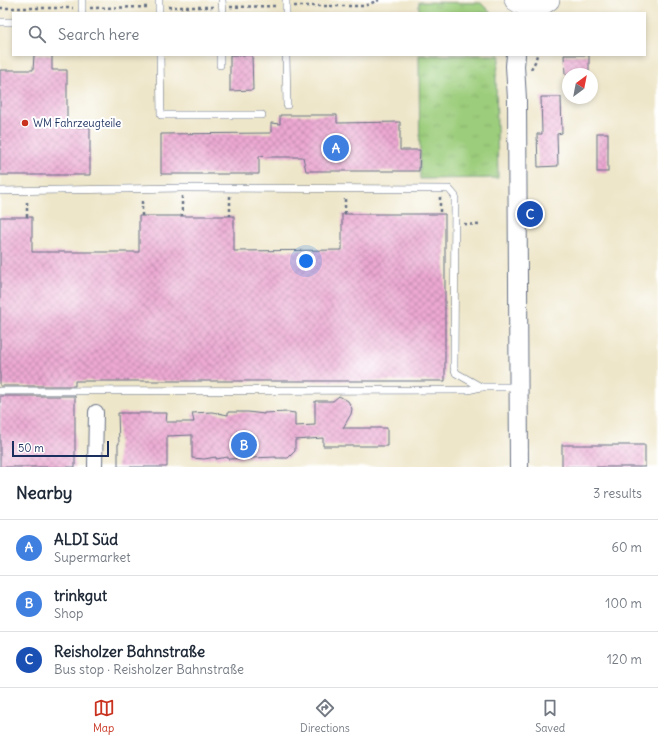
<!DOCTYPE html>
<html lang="en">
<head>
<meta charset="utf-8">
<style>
	:root { --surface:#fff; --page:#f6f6f7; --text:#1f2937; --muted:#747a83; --line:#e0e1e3; --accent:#c8321e }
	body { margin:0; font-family:Delius,sans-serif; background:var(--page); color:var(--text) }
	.compass { position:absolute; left:562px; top:68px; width:36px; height:36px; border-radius:50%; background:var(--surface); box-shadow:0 2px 6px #0003; rotate:32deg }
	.scale { position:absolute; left:12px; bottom:10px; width:97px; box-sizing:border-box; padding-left:4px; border:2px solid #1b2f5e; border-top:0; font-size:11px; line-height:14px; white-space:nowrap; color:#1b2f5e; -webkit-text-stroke:3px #fff; paint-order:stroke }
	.you { position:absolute; left:306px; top:261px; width:14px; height:14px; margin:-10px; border:3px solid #fff; border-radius:50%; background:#1a73e8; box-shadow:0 0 0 6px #1a73e833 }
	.badge { display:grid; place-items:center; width:26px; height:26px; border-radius:50%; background:var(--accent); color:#fff; font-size:13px; font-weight:700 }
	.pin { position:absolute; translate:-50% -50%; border:2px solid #fff; box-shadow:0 1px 4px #0006 }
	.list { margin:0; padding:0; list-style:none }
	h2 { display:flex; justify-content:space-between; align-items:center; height:52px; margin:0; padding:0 16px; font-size:17px }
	h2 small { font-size:13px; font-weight:400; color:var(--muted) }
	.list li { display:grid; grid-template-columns:26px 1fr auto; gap:12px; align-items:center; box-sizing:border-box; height:56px; padding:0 16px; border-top:1px solid var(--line) }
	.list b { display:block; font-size:15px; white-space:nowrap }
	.list p { margin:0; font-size:13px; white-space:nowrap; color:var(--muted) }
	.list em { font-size:13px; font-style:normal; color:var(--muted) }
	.icon { flex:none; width:22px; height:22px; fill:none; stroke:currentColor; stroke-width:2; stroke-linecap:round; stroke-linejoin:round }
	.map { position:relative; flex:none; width:658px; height:467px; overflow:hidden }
	.search { position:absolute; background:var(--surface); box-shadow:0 2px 6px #0003; left:12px; right:12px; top:12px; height:44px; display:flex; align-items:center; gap:10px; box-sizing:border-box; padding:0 14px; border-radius:0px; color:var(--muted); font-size:15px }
	.sheet { height:220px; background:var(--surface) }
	nav { display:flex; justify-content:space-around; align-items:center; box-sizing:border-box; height:56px; border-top:1px solid var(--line); background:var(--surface); font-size:11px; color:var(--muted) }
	nav a { display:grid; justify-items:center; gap:2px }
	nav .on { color:var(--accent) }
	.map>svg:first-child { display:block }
	.grass { fill:url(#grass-tufts); stroke:#5c7e6d }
	.building { fill:url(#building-cross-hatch) }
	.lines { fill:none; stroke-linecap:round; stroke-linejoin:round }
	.service-casing { stroke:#656f83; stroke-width:8 }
	.minor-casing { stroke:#656f83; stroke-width:16 }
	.tertiary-casing { stroke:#656f83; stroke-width:20 }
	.secondary-casing { stroke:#656f83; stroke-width:22 }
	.path { stroke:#656f83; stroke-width:2.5; stroke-dasharray:3 3; stroke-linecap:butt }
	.service { stroke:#fff; stroke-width:7 }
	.minor { stroke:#fff; stroke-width:14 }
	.tertiary { stroke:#fff; stroke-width:18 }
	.secondary { stroke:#fff; stroke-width:21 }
	.poi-dot { fill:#c8321e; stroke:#fff; stroke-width:1.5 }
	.labels { text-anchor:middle; stroke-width:4; stroke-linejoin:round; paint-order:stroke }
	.poi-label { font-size:11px; fill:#1b2f5e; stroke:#fff; text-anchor:start }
</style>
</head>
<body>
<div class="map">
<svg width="658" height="467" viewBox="0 0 658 467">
	<defs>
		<pattern id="grass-tufts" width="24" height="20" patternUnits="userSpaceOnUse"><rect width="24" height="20" fill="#9ccd7c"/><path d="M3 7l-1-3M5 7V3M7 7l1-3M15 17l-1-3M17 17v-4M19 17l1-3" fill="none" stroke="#86b06e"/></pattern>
		<pattern id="building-cross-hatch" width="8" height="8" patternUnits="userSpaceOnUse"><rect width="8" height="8" fill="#eca8d1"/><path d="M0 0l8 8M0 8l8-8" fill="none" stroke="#be89ad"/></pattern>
	</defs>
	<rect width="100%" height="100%" fill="#fff"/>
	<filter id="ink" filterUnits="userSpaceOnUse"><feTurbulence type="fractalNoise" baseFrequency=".025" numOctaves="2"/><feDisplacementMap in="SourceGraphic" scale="8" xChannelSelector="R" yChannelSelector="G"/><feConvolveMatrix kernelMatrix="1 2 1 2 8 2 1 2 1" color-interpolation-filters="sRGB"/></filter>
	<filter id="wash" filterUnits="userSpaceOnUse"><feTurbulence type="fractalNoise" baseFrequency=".012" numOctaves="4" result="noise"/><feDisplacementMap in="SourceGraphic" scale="16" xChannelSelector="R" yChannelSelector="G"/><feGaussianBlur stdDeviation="0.9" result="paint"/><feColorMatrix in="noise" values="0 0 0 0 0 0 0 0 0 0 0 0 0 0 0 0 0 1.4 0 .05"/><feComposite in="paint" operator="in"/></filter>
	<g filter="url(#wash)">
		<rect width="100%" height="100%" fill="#eee6c9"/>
		<!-- grass -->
		<g class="grass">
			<polygon points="419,2 481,3 491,13 419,13"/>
			<polygon points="419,55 500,55 496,77 498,178 420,179"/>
		</g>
		<g id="blocks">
			<!-- building -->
			<g class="building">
				<polygon points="34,55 52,55 52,70 67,70 67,127 90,127 90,175 0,175 0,70 33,70"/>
				<polygon points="230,55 252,55 253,90 230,91"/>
				<polygon points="564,55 589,55 589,74 565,74"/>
				<polygon points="541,97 561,97 562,133 557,134 558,166 538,167 537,134 542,134"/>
				<polygon points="280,115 337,115 337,123 400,122 400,150 420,150 419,171 306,171 303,157 269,157 259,156 259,174 161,174 161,134 271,133 271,123 280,124"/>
				<rect x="597" y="133" width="11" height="39"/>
				<polygon points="342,214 445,214 445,381 75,381 75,386 0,386 0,217 32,217 32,252 139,252 139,216 234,216 234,251 342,250"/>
				<rect x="0" y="396" width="75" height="71"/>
				<polygon points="339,396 348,401 352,409 351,414 343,428 387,428 387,446 323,446 323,438 295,440 295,451 288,458 276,458 276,457 228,459 228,457 216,459 216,457 204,459 192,458 192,435 167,436 167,467 118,467 118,444 119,444 118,413 167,413 166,422 194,422 192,413 212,412 228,415 228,412 248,412 264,414 264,413 288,412 295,413 295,426 315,425 315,401 333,401"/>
				<rect x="562" y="445" width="83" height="22"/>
			</g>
		</g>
	</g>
	<g filter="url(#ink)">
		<use href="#blocks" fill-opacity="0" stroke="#656f83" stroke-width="1"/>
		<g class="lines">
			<defs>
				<g id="service">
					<polyline points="82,0 82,13"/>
					<polyline points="222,0 223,13"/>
					<polyline points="286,0 286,13"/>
					<polyline points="159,13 159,0"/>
					<polyline points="0,22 13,22"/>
					<polyline points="160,55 161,115 262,115"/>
					<polyline points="220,55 220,65"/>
					<polyline points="286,55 287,105"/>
					<polyline points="0,191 182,188 449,189 455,196 454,367 456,373 481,387"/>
					<polyline points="0,391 468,390 481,387 518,387"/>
				</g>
				<polyline id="minor" points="95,467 96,412"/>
				<polyline id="tertiary" points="516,55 515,66 517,99 519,467"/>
				<path id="secondary" d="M515 0C527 9 537 10 549 0"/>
			</defs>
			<!-- service casing -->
			<use href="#service" class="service-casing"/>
			<!-- minor casing -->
			<use href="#minor" class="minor-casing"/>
			<!-- tertiary casing -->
			<use href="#tertiary" class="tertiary-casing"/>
			<!-- secondary casing -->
			<use href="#secondary" class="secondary-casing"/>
			<!-- path -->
			<g class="path">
				<polyline points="294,6 364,6 379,0"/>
				<polyline points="168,7 213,7"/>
				<polyline points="230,7 277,6"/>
				<polyline points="0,8 73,8"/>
				<polyline points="90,8 149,7"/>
				<polyline points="531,69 535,62 537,55"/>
				<polyline points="182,196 182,216"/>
				<polyline points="230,196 230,216"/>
				<polyline points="440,197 440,214"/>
				<polyline points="345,214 345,197"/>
				<polyline points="142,216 142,198"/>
				<polyline points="27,217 27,199"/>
				<polyline points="464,224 479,225"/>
			</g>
			<!-- service -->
			<use href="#service" class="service"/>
			<!-- minor -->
			<use href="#minor" class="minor"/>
			<!-- tertiary -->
			<use href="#tertiary" class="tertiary"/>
			<!-- secondary -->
			<use href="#secondary" class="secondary"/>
		</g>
	</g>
	<!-- markers -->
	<circle class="poi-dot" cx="25" cy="123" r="4"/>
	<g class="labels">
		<!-- poi labels -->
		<g class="poi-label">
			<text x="33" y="127">WM Fahrzeugteile</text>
		</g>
	</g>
</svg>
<svg class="compass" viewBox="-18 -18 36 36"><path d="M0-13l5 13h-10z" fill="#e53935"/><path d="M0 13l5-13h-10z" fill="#747a83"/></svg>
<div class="scale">50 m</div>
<div class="you"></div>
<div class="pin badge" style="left:336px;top:148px;background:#3f7fe0">A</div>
<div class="pin badge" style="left:244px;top:445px;background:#3f7fe0">B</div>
<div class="pin badge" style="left:530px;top:214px;background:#1a4fb4">C</div>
<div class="search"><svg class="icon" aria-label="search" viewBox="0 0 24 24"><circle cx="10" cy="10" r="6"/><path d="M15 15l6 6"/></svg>Search here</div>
</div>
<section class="sheet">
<h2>Nearby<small>3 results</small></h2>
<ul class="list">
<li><span class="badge" style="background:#3f7fe0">A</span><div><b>ALDI Süd</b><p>Supermarket</p></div><em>60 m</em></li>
<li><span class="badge" style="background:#3f7fe0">B</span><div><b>trinkgut</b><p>Shop</p></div><em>100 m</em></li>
<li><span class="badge" style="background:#1a4fb4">C</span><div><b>Reisholzer Bahnstraße</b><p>Bus stop · Reisholzer Bahnstraße</p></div><em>120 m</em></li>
</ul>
</section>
<nav>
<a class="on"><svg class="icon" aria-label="map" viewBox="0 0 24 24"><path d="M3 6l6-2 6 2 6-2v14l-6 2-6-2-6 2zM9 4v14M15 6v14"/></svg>Map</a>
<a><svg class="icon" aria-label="directions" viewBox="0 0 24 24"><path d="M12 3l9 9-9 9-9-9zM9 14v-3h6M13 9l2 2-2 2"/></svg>Directions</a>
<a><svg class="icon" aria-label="saved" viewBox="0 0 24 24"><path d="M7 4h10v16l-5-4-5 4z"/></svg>Saved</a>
</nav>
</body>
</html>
